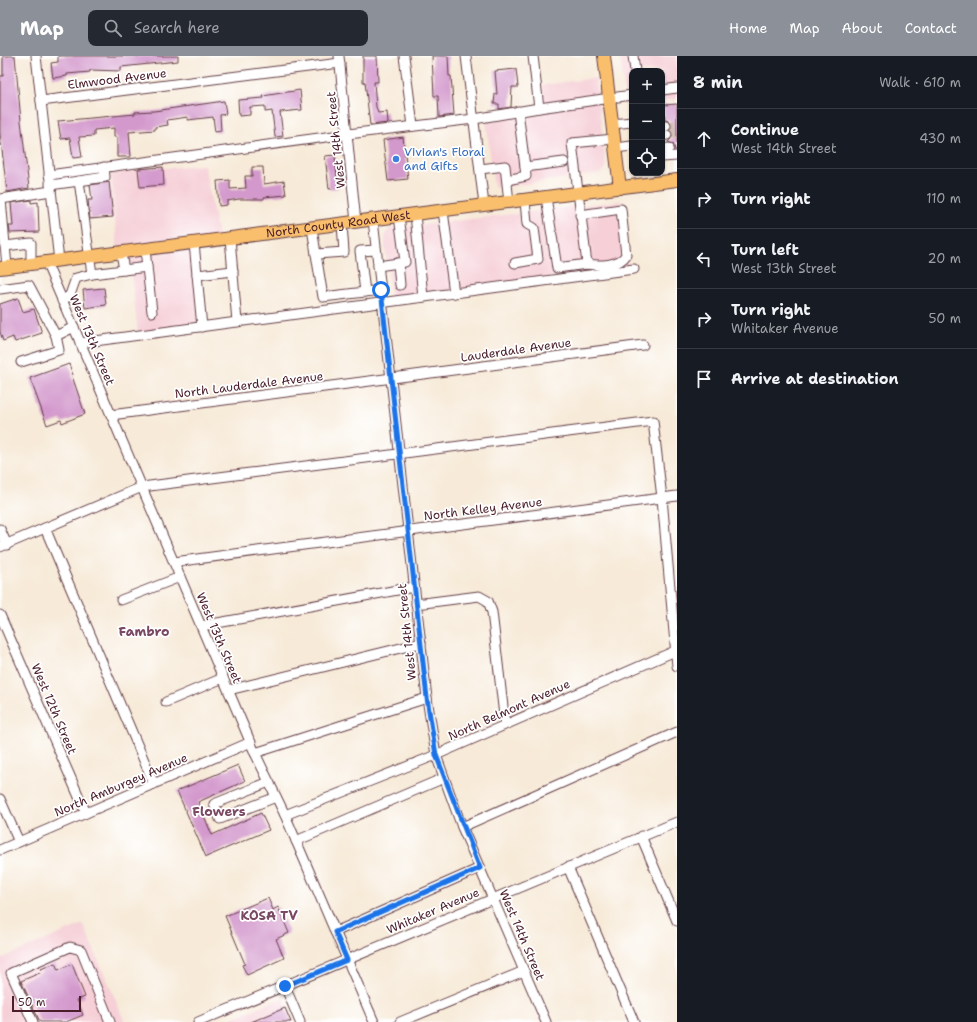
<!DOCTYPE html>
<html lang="en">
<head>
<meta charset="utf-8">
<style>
	:root { --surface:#171b24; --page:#242831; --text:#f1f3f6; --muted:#9ea1a6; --line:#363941; --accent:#8c9099 }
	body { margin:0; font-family:"Shantell Sans",sans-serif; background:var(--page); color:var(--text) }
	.controls { position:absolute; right:12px; top:12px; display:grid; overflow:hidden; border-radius:8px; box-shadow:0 1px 3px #0004 }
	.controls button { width:36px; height:36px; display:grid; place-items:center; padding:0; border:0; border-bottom:1px solid var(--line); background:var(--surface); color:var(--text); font:20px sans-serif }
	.scale { position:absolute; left:12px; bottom:10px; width:69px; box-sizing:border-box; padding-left:4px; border:2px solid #4a1f2b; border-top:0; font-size:11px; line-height:14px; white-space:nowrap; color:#4a1f2b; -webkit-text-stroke:3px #fff; paint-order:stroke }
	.stop { position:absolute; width:12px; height:12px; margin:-9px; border:3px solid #1a73e8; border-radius:50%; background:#fff }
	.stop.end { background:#1a73e8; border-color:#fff; box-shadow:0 1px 4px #0008 }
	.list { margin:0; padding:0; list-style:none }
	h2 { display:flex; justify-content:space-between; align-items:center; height:52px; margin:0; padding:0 16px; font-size:17px }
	h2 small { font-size:13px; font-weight:400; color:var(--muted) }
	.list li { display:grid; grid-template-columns:26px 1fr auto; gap:12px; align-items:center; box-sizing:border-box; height:60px; padding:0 16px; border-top:1px solid var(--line) }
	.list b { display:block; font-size:15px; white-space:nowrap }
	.list p { margin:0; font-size:13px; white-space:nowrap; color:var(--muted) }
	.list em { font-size:13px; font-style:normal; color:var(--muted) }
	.icon { flex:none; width:22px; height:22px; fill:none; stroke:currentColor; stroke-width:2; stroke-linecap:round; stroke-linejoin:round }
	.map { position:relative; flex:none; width:677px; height:966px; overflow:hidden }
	header { display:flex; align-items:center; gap:24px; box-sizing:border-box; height:56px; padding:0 20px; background:var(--accent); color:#fff }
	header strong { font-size:19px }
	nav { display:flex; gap:22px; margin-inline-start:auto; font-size:14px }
	.search { width:280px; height:36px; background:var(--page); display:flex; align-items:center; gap:10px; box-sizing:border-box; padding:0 14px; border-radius:8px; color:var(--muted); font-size:15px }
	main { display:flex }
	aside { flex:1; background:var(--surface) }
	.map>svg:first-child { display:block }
	.built { fill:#f6cfd7 }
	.building { fill:#d398cc }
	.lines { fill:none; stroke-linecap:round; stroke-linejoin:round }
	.minor-tunnel { stroke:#d4c1b5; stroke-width:9; stroke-dasharray:9 4.5; stroke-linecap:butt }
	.minor-casing { stroke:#643d45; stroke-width:11 }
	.major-casing { stroke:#643d45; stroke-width:14 }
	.minor { stroke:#fff; stroke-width:9 }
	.major { stroke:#f9bf6d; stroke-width:12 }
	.route { stroke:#1a73e8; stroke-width:5 }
	.shop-dot { fill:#3f7fe0; stroke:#fff; stroke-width:1.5 }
	.labels { text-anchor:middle; stroke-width:3.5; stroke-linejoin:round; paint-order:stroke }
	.street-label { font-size:12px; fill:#4a1f2b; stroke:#fff }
	.shop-label { font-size:12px; fill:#366cbe; stroke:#fff; text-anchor:start }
	.neighbourhood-label { font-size:13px; font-weight:bold; fill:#7a4963; stroke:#fff }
</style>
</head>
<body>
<header>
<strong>Map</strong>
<div class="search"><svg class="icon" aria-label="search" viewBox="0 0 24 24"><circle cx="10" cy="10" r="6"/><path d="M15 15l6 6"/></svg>Search here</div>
<nav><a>Home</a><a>Map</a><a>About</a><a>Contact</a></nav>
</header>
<main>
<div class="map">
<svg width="677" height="966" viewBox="0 0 677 966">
	<rect width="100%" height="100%" fill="#fff"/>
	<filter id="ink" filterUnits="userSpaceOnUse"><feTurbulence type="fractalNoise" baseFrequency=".025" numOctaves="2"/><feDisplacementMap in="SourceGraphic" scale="8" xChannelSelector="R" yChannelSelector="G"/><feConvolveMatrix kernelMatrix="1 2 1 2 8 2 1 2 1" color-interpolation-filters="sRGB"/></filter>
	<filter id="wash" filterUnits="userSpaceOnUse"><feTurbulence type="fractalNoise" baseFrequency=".012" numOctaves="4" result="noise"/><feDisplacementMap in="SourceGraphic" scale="16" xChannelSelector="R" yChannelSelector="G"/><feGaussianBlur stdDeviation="0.9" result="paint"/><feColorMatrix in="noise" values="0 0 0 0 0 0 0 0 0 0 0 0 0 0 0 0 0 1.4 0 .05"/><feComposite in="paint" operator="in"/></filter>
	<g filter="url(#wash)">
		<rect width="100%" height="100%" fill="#f7ead8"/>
		<!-- built -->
		<g class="built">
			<polygon points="620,0 677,0 677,43 662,45 662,15 632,15 632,48 626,49"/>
			<polygon points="596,22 606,112 602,117 504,131 495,131 493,124 486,65 544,57 543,29"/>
			<polygon points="204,109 219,184 192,187 201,270 138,278 129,196 118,197 111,117"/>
			<polygon points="621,145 628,210 391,244 385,190 385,179 389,173"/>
			<polygon points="83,868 125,966 0,966 0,903"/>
			<polygon points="283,941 293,966 223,966"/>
		</g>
		<g id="blocks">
			<!-- building -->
			<g class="building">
				<polygon points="3,0 15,0 21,65 29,132 7,136 0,77 0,20 3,20"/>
				<polygon points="58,0 178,0 178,5 121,11 121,15 90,14 90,16 67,18 67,20 53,22 51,7 58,6"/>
				<polygon points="363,0 377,0 378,26 374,26 376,51 378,57 387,56 388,67 370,69 365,26 363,26"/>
				<polygon points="432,0 448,0 449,20 451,20 454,59 439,61 438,40 434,40"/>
				<polygon points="516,13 518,31 512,31 511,51 499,53 499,48 494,48 495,38 497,38 495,15"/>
				<polygon points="300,34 302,54 280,56 283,80 275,81 272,55 265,56 265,50 250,51 250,59 239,60 238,44 264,42 263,40"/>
				<polygon points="224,45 226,58 220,59 221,75 215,76 213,61 188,64 188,61 167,64 168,69 155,71 155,74 129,76 131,101 117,101 117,81 114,81 114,72 94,74 94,80 79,81 82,101 73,102 70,82 61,83 58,65 135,58 135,56 154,55"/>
				<polygon points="677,48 677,94 675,94 673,88 668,86 673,81 670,74 672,70 669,65 665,64 664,49"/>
				<polygon points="403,81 408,123 388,125 383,84"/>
				<polygon points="335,99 338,132 329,133 325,100"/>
				<polygon points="163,111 164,129 140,131 138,113"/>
				<polygon points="252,111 263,111 264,128 284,125 286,139 264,141 264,143 239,143 227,145 227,149 219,150 217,125 230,124 230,133 246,132 245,120 252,120"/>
				<polygon points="109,126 113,161 90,163 88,144 92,144 90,129"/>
				<polygon points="31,144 31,147 38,146 39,176 10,177 9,170 13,170 11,147"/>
				<polygon points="104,232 106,249 85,252 83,234"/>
				<polygon points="18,242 23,256 34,253 42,277 15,286 13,281 3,285 0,276 0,248"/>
				<polygon points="69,308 73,319 72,320 85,358 62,367 61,364 47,369 30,322"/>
				<polygon points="238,709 245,725 198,746 212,779 261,757 269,774 206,801 177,735"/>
				<polygon points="268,842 273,854 278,851 289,877 276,883 284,902 247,919 242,909 245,908 225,860"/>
				<polygon points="55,907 58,914 72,908 85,941 77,944 83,959 66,966 40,966 21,925 42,916 41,913"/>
				<polygon points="285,952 291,966 251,966"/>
			</g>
		</g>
	</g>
	<g filter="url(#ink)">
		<use href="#blocks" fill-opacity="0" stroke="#643d45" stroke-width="1"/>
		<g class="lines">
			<!-- minor-tunnel -->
			<g class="minor-tunnel">
				<polyline points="666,70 677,69"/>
				<polyline points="667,79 677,78"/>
			</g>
			<defs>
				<g id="minor">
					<polyline points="36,0 59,205"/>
					<polyline points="339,0 356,166"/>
					<polyline points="404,0 413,70"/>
					<polyline points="466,0 484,149"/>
					<polyline points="533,0 539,52"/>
					<polyline points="633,0 635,15"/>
					<polyline points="662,34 677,32"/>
					<polyline points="41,45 340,7"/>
					<polyline points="518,55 525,111 564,106"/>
					<polyline points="612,68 632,66"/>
					<polyline points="662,70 666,70"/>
					<polyline points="662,80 667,79"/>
					<polyline points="615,92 632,90"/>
					<polyline points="662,93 669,92"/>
					<polyline points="662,101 677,100"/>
					<polyline points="480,113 505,110 509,146"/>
					<polyline points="49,119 348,78 474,63 539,52 632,39"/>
					<polyline points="507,124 526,120 525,111"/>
					<polyline points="79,125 105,121 104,111"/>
					<polyline points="50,129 79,125 92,218"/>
					<polyline points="546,141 557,212 587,208 572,87 614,83"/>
					<polyline points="443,155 454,237"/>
					<polyline points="415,158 423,241"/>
					<path d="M580 159 621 153 626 199C620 210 598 210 587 208"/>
					<polyline points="373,164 427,642 436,699 462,771 546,966"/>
					<polyline points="312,172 316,198 344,196 342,168"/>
					<polyline points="230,182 237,266"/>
					<polyline points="194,187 202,271"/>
					<polyline points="5,190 31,187 31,208"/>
					<polyline points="145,193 152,256"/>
					<polyline points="376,194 360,195 365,236 381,234"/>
					<polyline points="121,197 124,214"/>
					<polyline points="316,198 323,241 365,236"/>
					<polyline points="46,206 255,697 285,759 374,966"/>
					<polyline points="398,207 400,229"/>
					<polyline points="515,207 538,203 534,172 527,168 525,144"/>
					<polyline points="378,210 405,206 399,160"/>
					<polyline points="7,211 1,143 51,135"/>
					<polyline points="197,219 233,215"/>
					<polyline points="0,233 29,229 56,280 74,271"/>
					<polyline points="62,245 70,239 76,222 92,218 147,211"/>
					<polyline points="80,287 634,213"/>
					<polyline points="21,306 59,294 56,280"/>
					<polyline points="111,359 643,289"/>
					<polyline points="45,472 154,728"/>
					<polyline points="0,473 7,489"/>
					<polyline points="0,491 142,431 653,365 662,442 677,610"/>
					<polyline points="174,506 677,440"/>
					<polyline points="121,544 180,521"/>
					<polyline points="416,548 479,540 488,545 492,556 505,668"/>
					<polyline points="0,559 86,757"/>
					<polyline points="201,570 414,531"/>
					<polyline points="229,634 421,587"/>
					<polyline points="166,646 223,622"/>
					<polyline points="255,697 427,642"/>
					<polyline points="269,726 214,748 220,763 276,741"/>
					<polyline points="0,743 19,786"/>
					<polyline points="285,759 436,699 675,595"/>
					<polyline points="462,771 677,676"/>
					<polyline points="641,780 677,865"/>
					<polyline points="296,785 444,722"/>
					<polyline points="0,794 251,686"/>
					<polyline points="568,811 634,966"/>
					<polyline points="335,876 480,812"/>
					<polyline points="285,930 300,966"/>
					<polyline points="33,966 11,917 70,891 81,894 110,966"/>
					<polyline points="198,966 677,766"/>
					<polyline points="400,966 524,915"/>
				</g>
				<g id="major">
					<polyline points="604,0 620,132"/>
					<path id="s1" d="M0 212 677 124"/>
				</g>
			</defs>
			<!-- minor casing -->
			<use href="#minor" class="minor-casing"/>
			<!-- major casing -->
			<use href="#major" class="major-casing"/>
			<!-- minor -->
			<use href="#minor" class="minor"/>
			<!-- major -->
			<use href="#major" class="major"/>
		</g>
	</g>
	<g class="lines" filter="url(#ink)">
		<!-- route -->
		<polyline class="route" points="285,930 347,904 335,876 480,812 436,699 427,642 381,234"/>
	</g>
	<!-- markers -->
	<circle class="shop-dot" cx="396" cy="103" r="4"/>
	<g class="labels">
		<!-- street labels -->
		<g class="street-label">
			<text transform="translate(117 23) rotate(-7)" y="4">Elmwood Avenue</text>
			<text transform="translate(336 84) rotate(-96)" y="4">West 14th Street</text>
			<text dy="4" stroke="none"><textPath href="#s1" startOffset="341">North County Road West</textPath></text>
			<text transform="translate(92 284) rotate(67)" y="4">West 13th Street</text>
			<text transform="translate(516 294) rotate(-8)" y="4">Lauderdale Avenue</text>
			<text transform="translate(249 329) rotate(-7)" y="4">North Lauderdale Avenue</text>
			<text transform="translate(483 453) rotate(-7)" y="4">North Kelley Avenue</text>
			<text transform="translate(407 576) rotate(-96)" y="4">West 14th Street</text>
			<text transform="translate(219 582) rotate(67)" y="4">West 13th Street</text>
			<text transform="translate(54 653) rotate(67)" y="4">West 12th Street</text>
			<text transform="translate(509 654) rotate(-24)" y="4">North Belmont Avenue</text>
			<text transform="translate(121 729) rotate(-23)" y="4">North Amburgey Avenue</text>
			<text transform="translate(433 855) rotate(-23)" y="4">Whitaker Avenue</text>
			<text transform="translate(522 879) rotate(67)" y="4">West 14th Street</text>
		</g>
		<!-- shop labels -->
		<g class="shop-label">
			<text x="404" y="100">Vivian's Floral<tspan x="404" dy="14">and Gifts</tspan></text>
		</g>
		<!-- neighbourhood labels -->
		<g class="neighbourhood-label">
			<text x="144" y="580">Fambro</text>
			<text x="219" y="760">Flowers</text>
			<text x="269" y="864">KOSA TV</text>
		</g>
	</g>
</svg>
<div class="controls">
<button>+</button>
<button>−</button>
<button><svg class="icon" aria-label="locate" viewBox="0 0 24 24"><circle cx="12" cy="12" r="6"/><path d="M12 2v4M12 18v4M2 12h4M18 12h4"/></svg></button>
</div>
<div class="scale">50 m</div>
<div class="stop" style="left:381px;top:234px"></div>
<div class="stop end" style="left:285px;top:930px"></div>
</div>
<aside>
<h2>8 min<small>Walk · 610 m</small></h2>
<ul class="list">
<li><svg class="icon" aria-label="ahead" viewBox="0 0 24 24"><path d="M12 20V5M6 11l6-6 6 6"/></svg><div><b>Continue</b><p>West 14th Street</p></div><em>430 m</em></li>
<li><svg class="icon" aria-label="right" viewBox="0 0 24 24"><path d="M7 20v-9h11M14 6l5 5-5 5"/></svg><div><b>Turn right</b></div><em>110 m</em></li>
<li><svg class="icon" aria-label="left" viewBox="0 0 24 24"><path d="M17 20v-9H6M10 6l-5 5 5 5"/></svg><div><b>Turn left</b><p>West 13th Street</p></div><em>20 m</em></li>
<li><svg class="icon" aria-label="right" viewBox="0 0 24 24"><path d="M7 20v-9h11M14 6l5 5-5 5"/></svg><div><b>Turn right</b><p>Whitaker Avenue</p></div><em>50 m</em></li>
<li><svg class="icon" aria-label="arrive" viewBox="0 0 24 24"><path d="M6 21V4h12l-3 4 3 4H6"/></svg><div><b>Arrive at destination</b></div></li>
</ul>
</aside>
</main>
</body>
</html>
